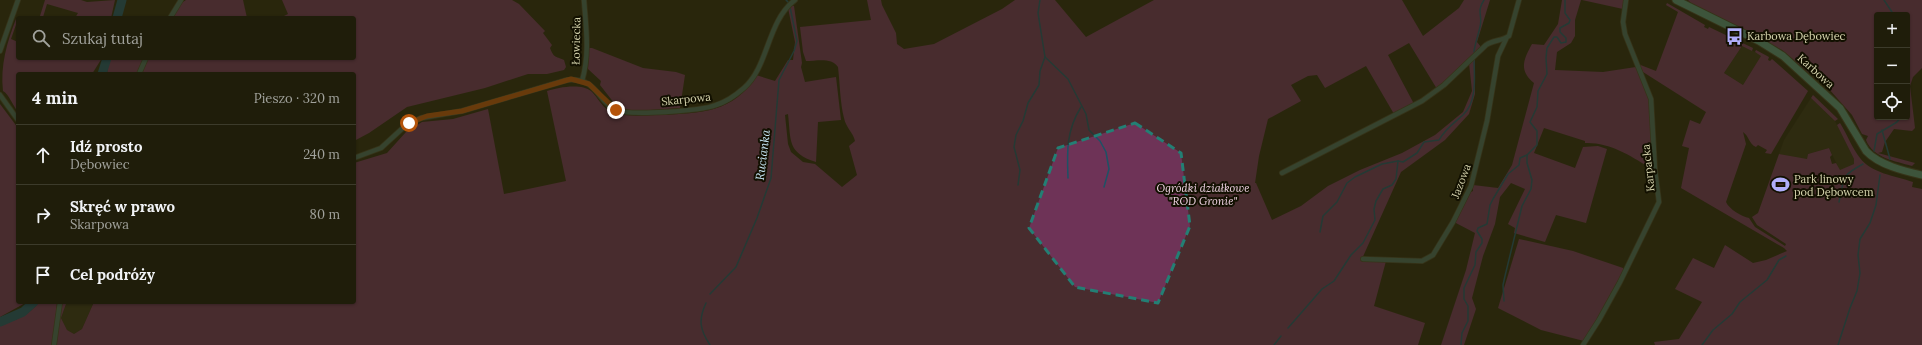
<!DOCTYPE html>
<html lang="pl">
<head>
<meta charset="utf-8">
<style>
	:root { --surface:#1f1d0a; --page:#272613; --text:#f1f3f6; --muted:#a1a29c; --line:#3c3b2b }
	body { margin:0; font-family:Lora,serif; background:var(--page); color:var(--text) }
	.controls { position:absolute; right:12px; top:12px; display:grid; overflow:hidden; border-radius:4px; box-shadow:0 1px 3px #0004 }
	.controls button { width:36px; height:36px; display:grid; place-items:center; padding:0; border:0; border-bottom:1px solid var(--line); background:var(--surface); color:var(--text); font:20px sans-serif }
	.stop { position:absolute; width:12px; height:12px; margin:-9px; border:3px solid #b45309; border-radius:50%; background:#fff }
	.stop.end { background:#b45309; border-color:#fff; box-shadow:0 1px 4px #0008 }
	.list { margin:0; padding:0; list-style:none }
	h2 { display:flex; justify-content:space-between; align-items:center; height:52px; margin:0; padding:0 16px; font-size:17px }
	h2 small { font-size:13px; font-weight:400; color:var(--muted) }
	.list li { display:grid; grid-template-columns:26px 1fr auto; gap:12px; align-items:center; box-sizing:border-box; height:60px; padding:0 16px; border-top:1px solid var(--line) }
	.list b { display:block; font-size:15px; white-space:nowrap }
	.list p { margin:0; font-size:13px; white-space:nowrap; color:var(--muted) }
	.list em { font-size:13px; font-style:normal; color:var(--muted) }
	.icon { flex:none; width:22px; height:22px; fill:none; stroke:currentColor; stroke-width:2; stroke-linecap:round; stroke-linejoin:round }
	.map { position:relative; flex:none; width:1922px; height:345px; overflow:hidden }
	.search { position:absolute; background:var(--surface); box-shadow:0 1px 3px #0004; left:16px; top:16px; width:340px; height:44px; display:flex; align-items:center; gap:10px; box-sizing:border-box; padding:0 14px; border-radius:4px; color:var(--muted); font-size:15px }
	.panel { position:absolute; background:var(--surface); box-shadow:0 1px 3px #0004; left:16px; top:72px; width:340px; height:232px; border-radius:4px }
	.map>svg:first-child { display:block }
	.built { fill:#333114 }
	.green { fill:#6e3357; fill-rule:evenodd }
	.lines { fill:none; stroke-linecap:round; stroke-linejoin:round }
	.stream { stroke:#1d5265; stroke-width:1.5 }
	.river { stroke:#1d5265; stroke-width:9 }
	.street-casing { stroke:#454327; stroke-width:6 }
	.secondary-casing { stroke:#454327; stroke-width:9 }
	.street { stroke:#456758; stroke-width:4.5 }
	.secondary { stroke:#548c74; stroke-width:7 }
	.route { stroke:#b45309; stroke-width:5 }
	.marked { fill:none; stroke:#237f74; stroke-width:3; stroke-dasharray:8 5; stroke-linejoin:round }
	.labels { text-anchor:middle; stroke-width:4; stroke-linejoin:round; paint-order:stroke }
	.poi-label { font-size:11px; fill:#d6d4ad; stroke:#121000; text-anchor:start }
	.street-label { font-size:11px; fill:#d6d4ad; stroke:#121000 }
	.park-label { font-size:11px; font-style:italic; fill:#f0d3e3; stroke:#121000 }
	.water-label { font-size:12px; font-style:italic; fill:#c5e5f2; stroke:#121000 }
</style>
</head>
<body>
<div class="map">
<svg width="1922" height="345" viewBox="0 0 1922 345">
	<rect width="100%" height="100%" fill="#29270d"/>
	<!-- built -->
	<g class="built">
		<polygon points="1742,46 1762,55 1743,85 1724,73"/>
		<polygon points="1811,98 1834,119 1854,159 1854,164 1840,171 1829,148 1808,154 1807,160 1779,154 1784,140"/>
		<polygon points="61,302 94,302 82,329 74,334 67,330 61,318 66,304"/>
	</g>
	<!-- green -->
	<g class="green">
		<polygon points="45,0 81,0 87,2 115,0 111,18 75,18 78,13 47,4 43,17 40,16"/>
		<polygon points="186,0 243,0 247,18 171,18 180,4"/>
		<path d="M282 0H512L519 4 545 31 543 33 552 45 550 48C554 58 555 56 564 60L566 67 564 70 547 74H528L485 88 407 107 369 133 354 141V74H140L148 58H354V18H280L288 14Z"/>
		<path d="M867 0H881L882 5 896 33 897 44 904 49 934 44 1002 9 1015 0H1055L1086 37 1154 0H1402L1423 36 1459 8 1464 0H1490L1477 42 1481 47 1437 89 1409 43 1388 55 1414 104 1394 114 1366 66 1325 88 1317 75 1308 76 1291 85 1301 101 1268 119 1259 156 1255 183H1256L1272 220 1301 206 1328 186 1360 170 1402 153 1435 135 1463 112 1472 91 1469 63 1475 56V94L1469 114 1445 140 1401 172 1361 261H1386L1374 306 1425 323 1418 345H55L61 302H64L66 304 61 318 67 330 74 334 82 329 94 302H354V163L387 153 406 132 422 122 453 119 488 109 504 194 566 181 547 91C558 87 582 83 591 91 601 101 603 111 618 114 632 117 647 115 661 115 700 113 735 113 756 75L775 81 788 60H793L795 42 788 8 791 5 794 6 802 63 801 67 805 82 836 77 841 120 818 122 816 162C787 153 791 140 788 114L785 115 788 144 791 152 803 162 815 164 842 187 857 175 849 146 855 141C853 132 846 128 844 118 840 102 840 84 838 67 832 57 816 61 806 61L803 52 800 27 871 20Z"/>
		<path d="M1562 0H1581L1575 20V36L1571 43 1557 52 1555 70 1603 72 1636 67 1650 100 1653 165 1649 167C1629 155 1609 142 1585 143V141L1544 128 1534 153 1575 168 1583 147 1598 146 1607 149 1586 223 1556 215 1545 242 1514 233 1515 228 1508 224 1525 189 1511 183 1500 197 1495 224 1483 256 1472 298 1476 309 1464 345H1441L1466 270 1475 233 1454 222 1469 193 1473 191V185L1498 188 1512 165 1534 83C1518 70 1524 59 1532 44L1544 45 1558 24Z"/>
		<polygon points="1582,0 1625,0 1623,9"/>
		<path d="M1688 0H1922V68L1913 77 1910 86 1915 128 1912 131 1894 129 1885 142 1882 152 1878 153 1915 163 1912 166C1895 161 1873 158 1866 140L1868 136 1862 134 1852 115 1821 80 1808 72 1782 50 1691 3ZM1877 15H1907V117H1877Z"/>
		<path d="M1667 3 1705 25 1704 27 1708 29 1709 27 1753 48 1752 51 1742 46 1724 73 1743 85 1761 56 1755 52 1756 50 1769 57 1768 60 1770 61 1772 59 1808 91 1771 154 1765 153 1767 150 1758 145 1756 147C1749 144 1749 136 1743 132L1746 144 1726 202C1729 209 1742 217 1749 218L1755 227 1785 246 1786 244 1757 225 1752 217 1758 213 1779 154 1807 159 1808 154 1829 148 1832 155 1830 157 1832 164 1836 163 1840 170 1854 164V159L1837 125 1840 123C1847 134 1852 148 1860 158 1871 173 1895 176 1913 182L1912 187 1922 189V345H1655L1654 342 1679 339 1702 302 1675 289 1693 258 1714 268 1725 245 1753 263 1766 260 1787 251 1784 248 1681 188 1689 148 1682 146 1690 120 1700 124 1706 112 1643 72 1638 64 1656 71 1678 12 1666 5Z"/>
		<path d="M16 19H18L11 39 18 42V58H102L92 74H18V112C13 106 9 94 3 91 0 66 7 42 16 19Z"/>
		<polygon points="589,48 592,48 643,68 676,72 685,75 680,108 636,111 618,108 600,85 601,81 588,69"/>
		<polygon points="109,58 145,58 137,74 107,74"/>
		<polygon points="1813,95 1838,119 1835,121 1811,98"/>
		<polygon points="0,104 18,128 18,302 27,302 0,317"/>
		<polygon points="1519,239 1573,251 1623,268 1623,271 1609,299 1584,341 1541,330 1498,308"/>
		<path d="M39 302H57L53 345H0V325C14 321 30 315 39 302Z"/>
	</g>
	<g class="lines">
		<!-- stream -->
		<g class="stream">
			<polyline points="786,0 789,3"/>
			<polyline points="1884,0 1894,15"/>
			<path d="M1474 52C1475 43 1478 36 1480 27 1483 15 1476 12 1484 0"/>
			<polyline points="1045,57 1068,79 1086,114 1089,130 1100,141 1106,152 1109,169 1104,187"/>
			<polyline points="1882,130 1890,159"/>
			<polyline points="1874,151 1877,134 1897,122 1901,117"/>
			<path d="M1068 178C1067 152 1066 131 1081 107"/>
			<polyline points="1018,185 1020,170 1014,147 1016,135 1023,121 1028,103 1039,85 1040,71 1045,57 1038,13 1040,0"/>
			<path d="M1839 202C1845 178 1839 177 1863 164"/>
			<polyline points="1320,232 1323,216 1337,202 1347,183 1355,177 1382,164 1398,161"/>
			<polyline points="710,294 736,267 757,218 771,178 779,80 794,51 797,41 790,7"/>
			<polyline points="1504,301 1503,285 1505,276 1522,206 1531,189 1532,180 1527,163 1527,155"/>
			<path d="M706 303C698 320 700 330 710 345"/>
			<path d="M1288 328 1322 289 1334 281 1351 255 1363 243 1375 220 1374 209 1376 201 1383 189 1392 185 1396 179 1398 161 1403 162 1417 153 1424 142 1439 140C1445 129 1454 123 1463 115 1478 101 1474 76 1474 58"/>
			<polyline points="1274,345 1281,336"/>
			<polyline points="1461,345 1462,333 1468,321 1468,306 1464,299 1464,288 1475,265 1476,252 1482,243 1482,239 1477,231 1478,228 1487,224 1490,205 1493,199 1508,174 1519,165 1520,158 1527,155 1537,145 1537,131 1530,122 1537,107 1538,91 1547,74 1546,58 1547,48 1554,37 1557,37 1561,43 1566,42 1566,38 1560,32 1560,28 1569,23 1570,20 1565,13 1565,0"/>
			<polyline points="1702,345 1713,330 1732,314 1740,302 1767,280 1779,260 1786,256"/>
			<polyline points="1838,345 1850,308 1857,291 1860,273 1858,255 1860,239 1870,223 1876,205 1880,175"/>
		</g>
		<!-- river -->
		<g class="river">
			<polyline points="117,18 122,0"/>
			<polyline points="102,74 107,58"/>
			<polyline points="0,322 23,312 34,302"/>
		</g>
		<defs>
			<g id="street">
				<polyline points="170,18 181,0"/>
				<polyline points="0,51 18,0"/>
				<polyline points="139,74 146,58"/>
				<path d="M582 81C590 53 586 28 584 0"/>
				<polyline points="0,95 18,120"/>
				<path d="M354 158 381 148 405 126 421 118 462 111 567 80C598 77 597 102 616 110 630 116 701 111 716 105 726 102 736 95 744 88 769 66 767 21 795 0"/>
				<path d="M1282 173 1422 101 1444 85 1486 45C1493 40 1502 41 1509 36L1519 0"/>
				<polyline points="1363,259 1422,261 1433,255 1453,222 1471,186 1487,121 1498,56 1506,39"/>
				<polyline points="54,345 60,302"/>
				<polyline points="1583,345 1599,320 1620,282 1659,202 1655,170 1651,99 1625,34 1623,22 1626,0"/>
			</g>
			<path id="secondary" d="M1676 0 1759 41 1783 56 1840 108 1866 151C1879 165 1904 171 1922 175"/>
		</defs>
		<!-- street casing -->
		<use href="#street" class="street-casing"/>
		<!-- secondary casing -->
		<use href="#secondary" class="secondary-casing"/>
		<!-- street -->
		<use href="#street" class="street"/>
		<!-- secondary -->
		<use href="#secondary" class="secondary"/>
	</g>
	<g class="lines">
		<!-- route -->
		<polyline class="route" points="409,123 427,116 462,111 571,79 589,84 616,110"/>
	</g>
	<!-- marked area -->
	<path d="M0 0H1922V345H0ZM1135 123 1181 153 1190 226 1158 303 1075 287 1029 228 1058 148Z" fill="#29270d" fill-opacity=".55" fill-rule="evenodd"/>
	<path class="marked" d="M1135 123 1181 153 1190 226 1158 303 1075 287 1029 228 1058 148Z"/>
	<!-- icons -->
	<defs>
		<symbol id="bus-bare" viewBox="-9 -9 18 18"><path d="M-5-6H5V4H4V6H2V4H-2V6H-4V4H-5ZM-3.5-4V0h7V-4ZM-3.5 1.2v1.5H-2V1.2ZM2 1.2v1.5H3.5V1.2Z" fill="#b0aefa" stroke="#121000" stroke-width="2.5" paint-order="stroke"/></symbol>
		<symbol id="stadium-bare" viewBox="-9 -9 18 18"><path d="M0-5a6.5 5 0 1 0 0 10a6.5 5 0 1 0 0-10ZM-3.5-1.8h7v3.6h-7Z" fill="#b0aefa" stroke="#121000" stroke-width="2.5" paint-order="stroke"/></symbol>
	</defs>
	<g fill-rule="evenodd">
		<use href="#bus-bare" x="1722" y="24" width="25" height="25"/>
		<use href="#stadium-bare" x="1768" y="172" width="25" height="25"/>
	</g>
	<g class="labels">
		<!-- poi labels -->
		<g class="poi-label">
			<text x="1747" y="40">Karbowa Dębowiec</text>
			<text x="1794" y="183">Park linowy<tspan x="1794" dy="13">pod Dębowcem</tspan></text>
		</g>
		<!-- street labels -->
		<g class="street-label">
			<text transform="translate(576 41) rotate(-89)" y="4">Łowiecka</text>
			<text transform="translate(1816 71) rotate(42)" y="4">Karbowa</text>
			<text transform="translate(686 99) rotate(-6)" y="4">Skarpowa</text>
			<text transform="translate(1648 168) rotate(-96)" y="4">Karpacka</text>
			<text transform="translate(1461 181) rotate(-69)" y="4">Jazowa</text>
		</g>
		<!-- park labels -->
		<g class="park-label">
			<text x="1203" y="192">Ogródki działkowe<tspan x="1203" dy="13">"ROD Gronie"</tspan></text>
		</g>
		<!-- water labels -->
		<g class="water-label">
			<text transform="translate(763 155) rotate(-83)" y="4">Rucianka</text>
		</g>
	</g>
</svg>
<div class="controls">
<button>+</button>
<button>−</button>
<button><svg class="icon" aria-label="locate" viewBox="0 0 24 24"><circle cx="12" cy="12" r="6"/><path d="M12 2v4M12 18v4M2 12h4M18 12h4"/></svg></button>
</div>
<div class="stop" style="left:409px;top:123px"></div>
<div class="stop end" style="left:616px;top:110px"></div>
<div class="search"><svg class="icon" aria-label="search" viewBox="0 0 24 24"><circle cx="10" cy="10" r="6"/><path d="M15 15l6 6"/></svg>Szukaj tutaj</div>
<section class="panel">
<h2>4 min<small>Pieszo · 320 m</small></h2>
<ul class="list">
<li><svg class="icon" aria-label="ahead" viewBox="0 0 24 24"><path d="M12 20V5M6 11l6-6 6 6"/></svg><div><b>Idź prosto</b><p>Dębowiec</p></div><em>240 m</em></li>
<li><svg class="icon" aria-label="right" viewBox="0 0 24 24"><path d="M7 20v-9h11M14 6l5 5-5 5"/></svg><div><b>Skręć w prawo</b><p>Skarpowa</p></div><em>80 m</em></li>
<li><svg class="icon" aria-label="arrive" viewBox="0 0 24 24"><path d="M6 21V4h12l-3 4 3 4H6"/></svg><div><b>Cel podróży</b></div></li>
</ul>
</section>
</div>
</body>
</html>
